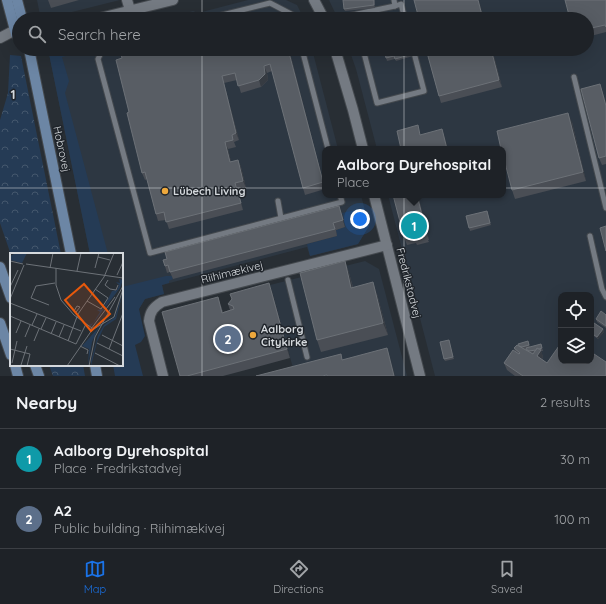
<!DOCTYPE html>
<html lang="en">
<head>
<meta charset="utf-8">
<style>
	:root { --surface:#1e2227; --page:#262a2f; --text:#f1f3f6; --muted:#a1a4a7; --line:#3c3f44; --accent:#1a73e8 }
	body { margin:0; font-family:Quicksand,sans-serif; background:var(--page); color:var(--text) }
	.controls { position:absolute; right:12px; bottom:12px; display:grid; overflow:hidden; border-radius:8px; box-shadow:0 4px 16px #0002 }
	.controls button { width:36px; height:36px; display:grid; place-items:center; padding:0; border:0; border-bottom:1px solid var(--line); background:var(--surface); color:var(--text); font:20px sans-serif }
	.you { position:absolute; left:360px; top:219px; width:14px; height:14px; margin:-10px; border:3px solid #fff; border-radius:50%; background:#1a73e8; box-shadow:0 0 0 6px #1a73e833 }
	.badge { display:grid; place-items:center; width:26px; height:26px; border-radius:50%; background:var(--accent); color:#fff; font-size:13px; font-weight:700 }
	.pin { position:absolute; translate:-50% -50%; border:2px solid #fff; box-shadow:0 1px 4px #0006 }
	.popup { position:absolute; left:322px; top:146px; width:184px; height:52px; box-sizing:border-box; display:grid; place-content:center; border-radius:8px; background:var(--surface); filter:drop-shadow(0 1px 3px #0005); font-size:13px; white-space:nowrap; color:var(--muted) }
	.popup b { font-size:15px; color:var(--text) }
	.popup::after { content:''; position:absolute; left:50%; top:100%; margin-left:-8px; border:8px solid transparent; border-top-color:var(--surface) }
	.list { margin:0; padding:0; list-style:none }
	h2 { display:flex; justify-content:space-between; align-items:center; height:52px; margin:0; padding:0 16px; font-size:17px }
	h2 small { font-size:13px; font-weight:400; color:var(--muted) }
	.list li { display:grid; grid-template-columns:26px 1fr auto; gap:12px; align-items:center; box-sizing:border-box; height:60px; padding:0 16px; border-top:1px solid var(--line) }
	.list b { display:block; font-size:15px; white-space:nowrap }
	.list p { margin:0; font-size:13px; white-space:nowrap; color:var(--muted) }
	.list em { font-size:13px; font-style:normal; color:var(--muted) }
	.icon { flex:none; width:22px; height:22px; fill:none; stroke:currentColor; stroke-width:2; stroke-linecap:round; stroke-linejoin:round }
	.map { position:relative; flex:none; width:606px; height:376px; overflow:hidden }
	.search { position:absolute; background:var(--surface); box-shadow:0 4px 16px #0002; left:12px; right:12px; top:12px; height:44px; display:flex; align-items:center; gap:10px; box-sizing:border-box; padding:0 14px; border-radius:22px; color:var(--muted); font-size:15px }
	.sheet { height:172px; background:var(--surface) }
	nav { display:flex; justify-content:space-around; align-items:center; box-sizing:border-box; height:56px; border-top:1px solid var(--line); background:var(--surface); font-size:11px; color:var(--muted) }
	nav a { display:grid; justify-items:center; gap:2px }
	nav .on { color:var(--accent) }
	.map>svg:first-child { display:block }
	.built { fill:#2d3742; fill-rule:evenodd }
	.grass { fill:#253b55 }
	.forest { fill:url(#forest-crowns) }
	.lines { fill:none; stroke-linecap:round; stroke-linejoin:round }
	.service-casing { stroke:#44494e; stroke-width:7 }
	.minor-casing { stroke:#44494e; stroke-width:12 }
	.tertiary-casing { stroke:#44494e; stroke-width:12 }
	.secondary-casing { stroke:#44494e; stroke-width:12 }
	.service { stroke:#747a82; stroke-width:5 }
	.minor { stroke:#747a82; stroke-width:10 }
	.tertiary { stroke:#747a82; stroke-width:10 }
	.secondary { stroke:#6c86a5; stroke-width:10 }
	.wall { fill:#4a4e55 }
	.shaded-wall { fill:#363b42 }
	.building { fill:#585d64; stroke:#6c7177 }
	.grid { fill:none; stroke:#d5d9dd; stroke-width:1; stroke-opacity:0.55 }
	.poi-dot { fill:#eea83c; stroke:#1f242a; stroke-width:1.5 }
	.labels { text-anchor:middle; stroke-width:3; stroke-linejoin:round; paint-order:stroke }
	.street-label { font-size:11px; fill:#d5d9dd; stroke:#1f242a }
	.poi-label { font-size:11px; font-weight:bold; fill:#d5d9dd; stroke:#1f242a; text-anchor:start }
	.inset-road { fill:none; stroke:#6d7278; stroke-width:1 }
	.view { fill:#e8590c; fill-opacity:0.15; stroke:#e8590c; stroke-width:2 }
	.inset-edge { fill:none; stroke:#d5d9dd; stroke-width:2 }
	.grid-label { font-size:13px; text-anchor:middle; font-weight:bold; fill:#d5d9dd; stroke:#1f242a; stroke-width:3; stroke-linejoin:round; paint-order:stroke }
</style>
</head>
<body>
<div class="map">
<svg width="606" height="376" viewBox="0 0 606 376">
	<defs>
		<pattern id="forest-crowns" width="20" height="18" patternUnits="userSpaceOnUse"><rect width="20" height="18" fill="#253b55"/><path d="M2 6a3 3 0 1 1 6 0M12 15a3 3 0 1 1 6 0" fill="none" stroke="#44576d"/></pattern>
	</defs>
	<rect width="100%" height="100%" fill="#282e34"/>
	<!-- built -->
	<g class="built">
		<polygon points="37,0 120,0 48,18 40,15"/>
		<polygon points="248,0 286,0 297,5 304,19 163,19 193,11 198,13"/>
		<path d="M329 0H606V376H435L388 195H503V149H377L356 69 349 49H587V19H338ZM561 295H591V361H561Z"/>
		<polygon points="52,49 312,49 338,149 325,149 325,195 361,195 369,226 358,244 310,256 307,247 162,285 164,294 145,299 136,314 122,301 122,254 90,254 49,54"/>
		<polygon points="365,261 379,269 407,376 262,376 293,368 270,285"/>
	</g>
	<!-- grass -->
	<g class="grass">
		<polygon points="52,49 92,49 62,57 69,81 65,93 108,254 90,254 49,54"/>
		<polygon points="364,208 369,226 358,244 310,256 307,244 337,236 336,230 345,227 342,213"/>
		<polygon points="166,276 172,276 173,279 169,281 169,283 162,285 164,294 145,299 139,309 145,336 141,342 135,345 143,376 115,376 113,365 122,365 122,287"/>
	</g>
	<!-- forest -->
	<g class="forest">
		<polygon points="10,55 21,56 61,254 11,254 11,255 0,223 0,120 8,93"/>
		<polygon points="49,365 83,365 85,376 53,376"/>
	</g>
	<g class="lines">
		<defs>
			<g id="service">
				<polyline points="395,6 401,4 405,19"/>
				<polyline points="338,18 395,6 394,0"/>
				<polyline points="206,19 270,3 293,15 294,19"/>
				<polyline points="103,49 98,59 150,253 342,202 340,195"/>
				<polyline points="302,49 328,149"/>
				<polyline points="363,49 377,103 424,91 413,49"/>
				<polyline points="574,77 606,208"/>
				<polyline points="278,201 281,218"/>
				<polyline points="590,236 602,289 606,297"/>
				<polyline points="288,280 307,357"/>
			</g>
			<g id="minor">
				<polyline points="127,0 130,10"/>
				<polyline points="314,0 324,19"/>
				<polyline points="0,38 19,28"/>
				<polyline points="335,49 353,110 363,149"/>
				<polyline points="374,195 420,376"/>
				<path d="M163 376 149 321C150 311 154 307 162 302L387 245"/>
			</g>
			<polyline id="tertiary" points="96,19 173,0"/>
			<g id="secondary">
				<polyline points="7,0 16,34 19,38"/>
				<polyline points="17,0 22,19"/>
				<polyline points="29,49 71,254"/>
				<polyline points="0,267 11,298"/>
				<polyline points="0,323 11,355"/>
				<polyline points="15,365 18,376"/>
				<polyline points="35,365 39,376"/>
				<polyline points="95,365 97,376"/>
			</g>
		</defs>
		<!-- service casing -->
		<use href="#service" class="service-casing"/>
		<!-- minor casing -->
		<use href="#minor" class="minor-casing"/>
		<!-- tertiary casing -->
		<use href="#tertiary" class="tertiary-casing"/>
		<!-- secondary casing -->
		<use href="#secondary" class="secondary-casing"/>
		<!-- service -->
		<use href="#service" class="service"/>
		<!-- minor -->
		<use href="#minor" class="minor"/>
		<!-- tertiary -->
		<use href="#tertiary" class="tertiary"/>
		<!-- secondary -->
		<use href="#secondary" class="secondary"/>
	</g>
	<!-- wall -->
	<g class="wall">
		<polygon points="48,0 79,0 51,8"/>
		<polygon points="374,0 375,8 345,11 344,9"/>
		<polygon points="606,0 606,32 587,37 587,19"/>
		<polygon points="289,49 325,189 305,195 303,188 272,71 267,73 268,80 261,87 241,93 237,80 224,83 239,140 234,142 236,147 228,149 231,162 238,160 241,167 246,188 238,190 243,210 169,229 166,220 158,221 156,214 147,179 145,180 142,173 129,112 122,58"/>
		<polygon points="384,49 412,49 413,56 396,61 395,59 387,61"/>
		<polygon points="426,49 492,49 502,87 441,103 439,96"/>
		<polygon points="600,84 606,103 606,164 602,165 599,158"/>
		<polygon points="572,122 586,181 515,199 512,190"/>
		<polygon points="418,195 429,240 428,240 429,242 417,245 416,243 407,245 404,237"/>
		<polygon points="339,206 345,227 336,230 337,236 173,279 170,272 167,273 165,266"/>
		<polygon points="487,211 491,225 470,231 466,216"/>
		<polygon points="345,261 349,273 353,287 377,294 388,335 321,352 317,340"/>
		<polygon points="272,292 290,358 223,376 180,376 221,306 223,312 230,310 228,304"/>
		<polygon points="606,315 606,328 597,322 596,319"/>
		<polygon points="591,321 603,329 604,332 598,339 591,334"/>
		<polygon points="528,341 530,347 541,344 543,351 541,351 543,357 542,359 547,363 606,376 515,376 507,370 504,363 515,352 514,348 519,346"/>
		<polygon points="449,342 454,359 445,361 444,359"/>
	</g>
	<!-- shaded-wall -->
	<g class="shaded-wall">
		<polygon points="478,0 479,0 484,19 483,19"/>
		<polygon points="288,49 289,49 325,189 323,182"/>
		<polygon points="491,49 492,49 502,87 499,80"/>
		<polygon points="264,66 267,73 268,80 261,87 259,80"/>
		<polygon points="222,76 224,83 239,140 236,133"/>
		<polygon points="600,84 606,103 606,106"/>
		<polygon points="568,113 572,122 586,181 583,172"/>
		<polygon points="442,129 445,138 448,149 447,149"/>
		<polygon points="225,142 228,149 233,169 230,162"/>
		<polygon points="238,160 241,167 246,188 243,181"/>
		<polygon points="235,183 238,190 243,210 241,203"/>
		<polygon points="417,195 418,195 429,240 426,231"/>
		<polygon points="339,206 342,213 345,227"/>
		<polygon points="345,261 349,273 356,300 351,288"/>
		<polygon points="373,282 377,294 388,335 383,323"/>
		<polygon points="269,283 272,292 290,358 287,349"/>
		<polygon points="218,297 221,306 225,321 222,313"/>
		<polygon points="603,329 604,332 598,339 597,337"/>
		<polygon points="387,348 390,357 395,376 394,376"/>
		<polygon points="541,350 543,357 539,363 537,356"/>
	</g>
	<!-- building -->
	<g class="building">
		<polygon points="343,0 374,0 374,5 344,9"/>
		<polygon points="414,0 478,0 483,19 419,19"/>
		<polygon points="565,0 606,0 606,27 605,25 587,29 587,19 570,19"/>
		<polygon points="121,49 288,49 323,182 303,188 270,64 264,66 265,74 259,80 238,86 235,73 222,76 236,133 232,135 233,140 225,142 230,162 238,160 243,181 235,183 241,203 166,222 164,212 156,214 145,172 142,173 127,113 129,112 116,60 122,58 120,50"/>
		<polygon points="384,49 411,49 413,54 395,59 394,56 386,58"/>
		<polygon points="426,49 491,49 499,80 439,96"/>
		<polygon points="600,84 606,106 606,156 599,158 581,89"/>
		<polygon points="568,113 583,172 512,190 503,155 503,149 501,149 497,131"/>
		<polygon points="418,125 420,135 442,129 447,149 401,149 397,131"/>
		<polygon points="393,195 417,195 426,231 425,231 425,234 414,236 413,234 404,237"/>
		<polygon points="339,206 343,220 333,223 335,229 170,272 168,265 165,266 163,260 167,259 165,252"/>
		<polygon points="487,211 490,223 469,228 466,216"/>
		<polygon points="606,226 606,251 600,228"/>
		<polygon points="345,261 351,288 373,282 383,323 317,340 300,273"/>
		<polygon points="269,283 287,349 187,376 180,376 162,312 218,297 222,313 234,309 233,306 228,304 232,299 230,294"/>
		<polygon points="601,311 606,315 606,326 596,319"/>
		<polygon points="591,321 603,329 597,337 591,333"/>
		<polygon points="449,340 453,357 444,359 440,342"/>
		<polygon points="528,341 529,345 522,347 519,346 518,344"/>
		<polygon points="561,343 561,361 591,361 591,352 606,362 606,376 523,376 504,363 513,350 519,354 520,353 514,348 517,345 533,354 537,348 541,350 537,356 547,363"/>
		<polygon points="541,344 542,348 539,349 537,348 536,350 529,351 527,350 526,348"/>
		<polygon points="387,348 394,376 327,376 327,375 322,376 256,376 341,354 342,360"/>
	</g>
	<!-- grid -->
	<path class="grid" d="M202 0V19M404 0V19M202 49V376M404 49V376M0 188H606"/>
	<!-- markers -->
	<g class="poi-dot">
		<circle cx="165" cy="191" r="4"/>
		<circle cx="253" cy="335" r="4"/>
	</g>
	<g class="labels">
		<!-- street labels -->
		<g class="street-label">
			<text transform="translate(62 149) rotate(78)" y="4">Hobrovej</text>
			<text transform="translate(232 272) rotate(-14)" y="4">Riihimækivej</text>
			<text transform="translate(409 283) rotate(76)" y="4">Fredrikstadvej</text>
		</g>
		<!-- poi labels -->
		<g class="poi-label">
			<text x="173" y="195">Lübech Living</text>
			<text x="261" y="333">Aalborg<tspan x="261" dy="13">Citykirke</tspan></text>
		</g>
	</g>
	<!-- overview -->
	<g transform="translate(10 253)">
		<rect width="113" height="113" fill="#282e34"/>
		<path d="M6 0H17L12 10 0 7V3ZM109 26 113 27 110 35 81 73 79 72 83 70 90 59 87 57 93 56 102 38 107 37 109 32 106 29 110 30Z" fill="#253b55"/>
		<path d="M113 39 106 66 94 74 87 89 81 113V108L88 82 94 72 105 64ZM89 74 82 89 78 113 79 96 72 93Z" fill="#253b55"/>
		<path class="inset-road" d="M88 4 100 7M0 8 13 11M16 11 30 13M30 13 113 25M40 15 43 0M46 15V32L51 47 64 62 82 75M85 15 89 0M67 18 71 0M107 22 113 9M98 27 95 32 100 36 106 37 108 32M0 34 8 17M0 46 14 12M77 48 91 56 98 45 85 36M0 50 71 78M39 52 21 45 26 33 45 30M64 58 67 53 70 54 66 59M0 63 66 91 76 71M22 72 27 61M31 76 36 65M81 76 105 44M6 80 11 68M41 81 46 69M92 82 113 93M15 84 20 72M49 84 54 72M24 88 29 76M58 88 68 61 94 24 104 0M87 90 113 103M70 93 78 97 77 101M0 96 20 101 17 113M99 96 113 60M85 100 110 113M2 110 7 88M11 112 17 93M57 113 82 77 104 64 113 36M79 113 85 84 113 33"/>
		<path class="view" d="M74 31 100 61 81 78 55 47Z"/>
		<rect width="113" height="113" class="inset-edge"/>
	</g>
	<g class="grid-label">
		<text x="13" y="99">1</text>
	</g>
</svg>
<div class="controls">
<button><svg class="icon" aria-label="locate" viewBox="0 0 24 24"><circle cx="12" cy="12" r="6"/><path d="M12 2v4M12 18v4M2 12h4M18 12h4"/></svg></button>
<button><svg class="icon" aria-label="layers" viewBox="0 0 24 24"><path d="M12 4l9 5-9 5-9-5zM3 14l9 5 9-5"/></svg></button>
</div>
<div class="you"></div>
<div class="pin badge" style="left:414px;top:226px;background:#0f9aa8">1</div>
<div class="popup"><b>Aalborg Dyrehospital</b>Place</div>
<div class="pin badge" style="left:228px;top:339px;background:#5c6f8a">2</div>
<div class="search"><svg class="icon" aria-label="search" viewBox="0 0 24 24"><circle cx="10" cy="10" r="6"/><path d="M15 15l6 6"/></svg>Search here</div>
</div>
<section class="sheet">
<h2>Nearby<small>2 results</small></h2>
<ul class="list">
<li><span class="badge" style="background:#0f9aa8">1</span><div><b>Aalborg Dyrehospital</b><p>Place · Fredrikstadvej</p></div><em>30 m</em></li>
<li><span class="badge" style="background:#5c6f8a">2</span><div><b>A2</b><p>Public building · Riihimækivej</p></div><em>100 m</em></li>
</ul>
</section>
<nav>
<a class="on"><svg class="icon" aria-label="map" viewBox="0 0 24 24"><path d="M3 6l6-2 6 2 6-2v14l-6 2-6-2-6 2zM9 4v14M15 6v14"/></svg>Map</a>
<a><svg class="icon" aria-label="directions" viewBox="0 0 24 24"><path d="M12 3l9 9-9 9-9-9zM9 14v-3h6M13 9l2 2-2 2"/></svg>Directions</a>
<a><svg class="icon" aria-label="saved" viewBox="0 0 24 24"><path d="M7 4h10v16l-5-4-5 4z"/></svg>Saved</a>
</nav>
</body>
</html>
